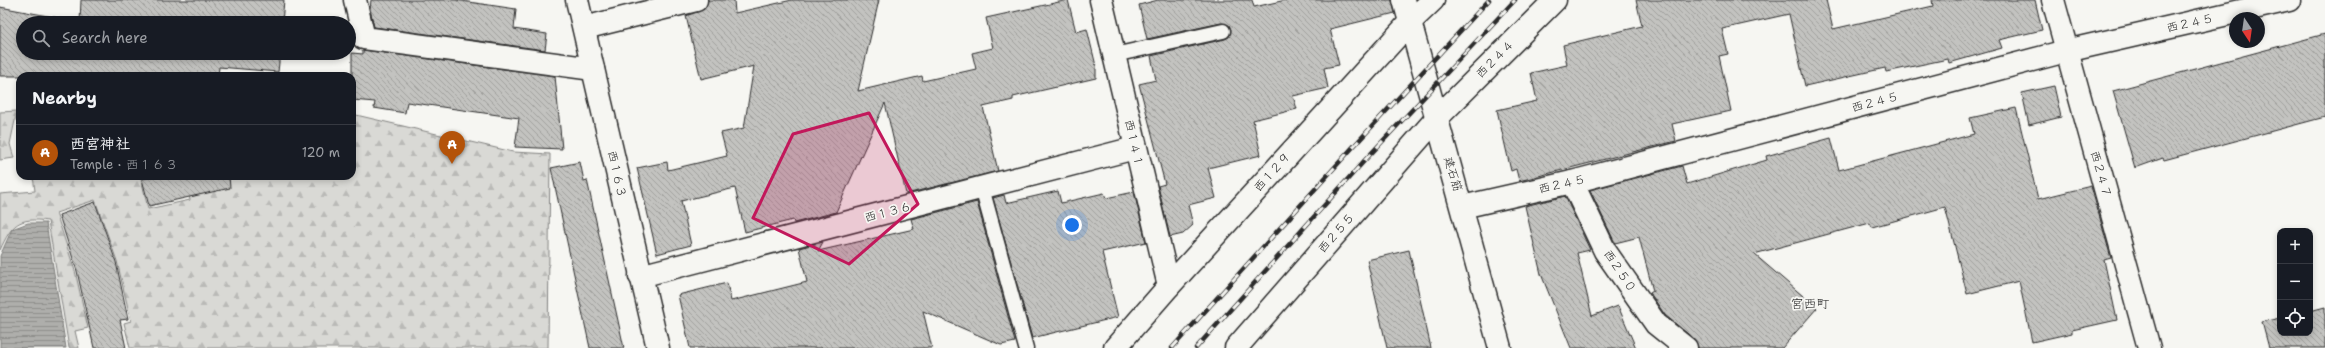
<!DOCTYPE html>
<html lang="en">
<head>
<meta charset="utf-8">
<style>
	:root { --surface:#171b24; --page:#20242c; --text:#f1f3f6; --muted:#9ea1a6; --line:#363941; --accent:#b45309 }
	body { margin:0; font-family:"Shantell Sans","Klee One",sans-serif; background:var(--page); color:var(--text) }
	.controls { position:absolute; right:12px; bottom:12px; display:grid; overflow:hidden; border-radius:8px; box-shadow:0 2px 6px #0003 }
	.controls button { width:36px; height:36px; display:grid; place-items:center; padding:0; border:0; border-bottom:1px solid var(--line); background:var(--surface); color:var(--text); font:20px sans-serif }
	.compass { position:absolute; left:2229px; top:12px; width:36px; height:36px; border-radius:50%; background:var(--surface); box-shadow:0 2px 6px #0003; rotate:167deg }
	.you { position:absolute; left:1072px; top:225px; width:14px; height:14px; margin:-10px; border:3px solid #fff; border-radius:50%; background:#1a73e8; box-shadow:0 0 0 6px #1a73e833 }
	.badge { display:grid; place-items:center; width:26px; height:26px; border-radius:50%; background:var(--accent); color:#fff; font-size:13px; font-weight:700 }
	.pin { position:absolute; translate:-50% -33px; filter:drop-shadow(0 1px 2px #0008) }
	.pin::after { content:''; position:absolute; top:21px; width:14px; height:12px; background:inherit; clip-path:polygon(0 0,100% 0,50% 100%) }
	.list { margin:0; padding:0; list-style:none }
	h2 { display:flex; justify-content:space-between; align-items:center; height:52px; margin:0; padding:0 16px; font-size:17px }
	h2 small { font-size:13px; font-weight:400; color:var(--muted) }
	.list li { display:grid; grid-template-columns:26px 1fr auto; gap:12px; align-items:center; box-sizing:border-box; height:56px; padding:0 16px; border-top:1px solid var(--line) }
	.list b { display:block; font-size:15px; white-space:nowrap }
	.list p { margin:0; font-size:13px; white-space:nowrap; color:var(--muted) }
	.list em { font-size:13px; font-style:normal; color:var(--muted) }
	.icon { flex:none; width:22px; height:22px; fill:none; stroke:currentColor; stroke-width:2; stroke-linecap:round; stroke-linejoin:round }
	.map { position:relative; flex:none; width:2325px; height:348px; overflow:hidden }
	.search { position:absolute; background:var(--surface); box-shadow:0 2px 6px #0003; left:16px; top:16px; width:340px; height:44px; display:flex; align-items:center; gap:10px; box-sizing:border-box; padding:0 14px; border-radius:22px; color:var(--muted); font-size:15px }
	.panel { position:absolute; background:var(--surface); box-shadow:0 2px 6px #0003; left:16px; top:72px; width:340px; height:108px; border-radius:12px }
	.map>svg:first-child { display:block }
	.forest { fill:url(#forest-firs); stroke:#828280 }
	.water { fill:url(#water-rules); stroke:#7a7a78 }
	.building { fill:url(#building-back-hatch); stroke:#2b2b2b }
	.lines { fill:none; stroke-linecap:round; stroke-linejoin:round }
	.service-casing { stroke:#2b2b2b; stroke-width:17 }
	.minor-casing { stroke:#2b2b2b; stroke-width:25 }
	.tertiary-casing { stroke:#2b2b2b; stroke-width:25 }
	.service { stroke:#f6f6f2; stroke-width:14 }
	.minor { stroke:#f6f6f2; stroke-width:22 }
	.tertiary { stroke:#f6f6f2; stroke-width:22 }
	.rail-casing { stroke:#2b2b2b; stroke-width:4.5 }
	.rail { stroke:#f6f6f2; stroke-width:3; stroke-dasharray:9; stroke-linecap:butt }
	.marked { fill:#c2185b; fill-opacity:0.2; stroke:#c2185b; stroke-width:3; stroke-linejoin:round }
	.labels { text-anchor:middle; stroke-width:3.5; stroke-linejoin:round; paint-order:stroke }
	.street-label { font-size:12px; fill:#2b2b2b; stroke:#f6f6f2 }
	.neighbourhood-label { font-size:13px; fill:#2b2b2b; stroke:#f6f6f2 }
</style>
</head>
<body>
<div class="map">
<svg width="2325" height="348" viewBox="0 0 2325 348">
	<defs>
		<pattern id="forest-firs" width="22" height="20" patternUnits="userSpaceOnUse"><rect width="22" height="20" fill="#d9d9d5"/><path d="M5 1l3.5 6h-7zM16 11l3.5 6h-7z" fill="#babab7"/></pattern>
		<pattern id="water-rules" width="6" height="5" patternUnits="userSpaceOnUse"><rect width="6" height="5" fill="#aeaeab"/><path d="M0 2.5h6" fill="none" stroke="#8e8e8b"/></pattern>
		<pattern id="building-back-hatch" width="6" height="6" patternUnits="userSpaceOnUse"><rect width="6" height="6" fill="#c3c3c0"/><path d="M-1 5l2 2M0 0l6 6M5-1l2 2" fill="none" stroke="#9f9f9c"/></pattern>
	</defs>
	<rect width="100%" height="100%" fill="#f6f6f2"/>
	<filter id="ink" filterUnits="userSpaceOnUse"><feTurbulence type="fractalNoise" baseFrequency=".025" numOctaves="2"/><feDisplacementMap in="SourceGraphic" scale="8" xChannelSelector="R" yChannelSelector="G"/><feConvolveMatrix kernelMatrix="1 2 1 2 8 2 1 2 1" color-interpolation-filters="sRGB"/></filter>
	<g filter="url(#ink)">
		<!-- forest -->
		<g class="forest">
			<polygon points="17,111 10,144 14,158 0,160 0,112"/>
			<path d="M352 114 513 152 550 154 548 348H130L124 323 131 321 117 261 95 200 56 213 75 271 88 328 75 331 79 348H69L48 221C18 217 12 224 0 250V194L35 191 33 176H147L141 178 148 209 190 200 185 176H352Z"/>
		</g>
		<!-- water -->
		<polygon class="water" points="28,223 46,223 66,348 0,348 0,256 12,229"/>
		<!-- building -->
		<g class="building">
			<polygon points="81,0 284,0 282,23 23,23 23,53 280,53 278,72 219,67 218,76 0,76 0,7 80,22"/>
			<polygon points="371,0 455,0 516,9 514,29 547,34 545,50 374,27 370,9"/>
			<polygon points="708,0 734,0 735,13 792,0 879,0 858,91 922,76 923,81 976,69 972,53 993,48 986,18 1068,0 1076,32 1087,29 1096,66 1096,78 1013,97 1013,100 983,107 998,171 906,194 885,103 836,212 794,223 793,220 745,232 735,188 681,201 691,245 657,254 637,168 667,162 668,170 727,156 721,133 744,128 754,66 701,79 686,16 704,9"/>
			<polygon points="1158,0 1252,0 1254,7 1286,0 1392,0 1395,13 1330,29 1339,65 1324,68 1328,88 1293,96 1297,109 1253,120 1261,155 1208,168 1216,198 1188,205 1193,225 1183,234 1170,237 1158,186 1165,184 1139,84 1156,80 1151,56 1225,39 1229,37 1231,30 1229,25 1221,23 1147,39 1139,5"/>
			<polygon points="1636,0 1826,0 1833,29 1933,6 1932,0 2035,0 2042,30 1999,40 2002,48 1949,63 1948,59 1886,72 1885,68 1805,86 1789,14 1722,29 1728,54 1719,56 1731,111 1672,124 1676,141 1519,181 1516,169 1511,171 1497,110 1537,101 1531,73 1567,65 1563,45 1642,26"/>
			<polygon points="2325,34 2325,117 2164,160 2163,158 2135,168 2113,91"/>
			<polygon points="363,50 555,76 562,149 515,147 519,118 407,102 405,113 374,108 375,102 352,100 352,53 363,54"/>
			<polygon points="2054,86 2061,117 2029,125 2022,93"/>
			<polygon points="2016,108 2038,199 2091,186 2111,258 2104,260 2117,320 2072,330 2072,333 2032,342 2019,281 1967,294 1945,207 1872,227 1870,223 1754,254 1817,308 1782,348 1698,348 1694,339 1665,315 1650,293 1653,291 1639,237 1615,243 1590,190 1682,166 1687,184 1767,160 1766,156 1831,138 1839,170 1974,134 1970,118"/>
			<polygon points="580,162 584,181 587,180 624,348 590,348 551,168"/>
			<polygon points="157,176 229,176 230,188 149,206 142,179"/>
			<polygon points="1058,191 1061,203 1104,193 1106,198 1134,192 1146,242 1102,252 1118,317 1032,338 993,198 1004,195 1006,203"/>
			<polygon points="1565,196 1590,250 1577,253 1592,316 1618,306 1636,348 1571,348 1541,274 1525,206"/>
			<polygon points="95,202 116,262 128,319 120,320 126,348 94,348 77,271 59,215"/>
			<polygon points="977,202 1015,342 1001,345 923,311 932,348 690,348 678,295 727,283 731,301 807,282 799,248 823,242 818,251 914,229 911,219"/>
			<polygon points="1409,250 1431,348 1387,348 1367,260"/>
			<polygon points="2325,307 2325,348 2269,348 2262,322 2280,318 2280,333 2310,333 2310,311"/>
		</g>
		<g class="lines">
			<defs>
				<g id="service">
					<polyline points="1114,55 1223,31"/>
					<polyline points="982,188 1026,348"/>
				</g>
				<g id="minor">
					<polyline points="355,0 364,38 593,69"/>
					<polyline points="1101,0 1169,286"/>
					<polyline points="2053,0 2149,348"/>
					<polyline points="584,28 696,0"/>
					<polyline points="1572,182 1605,251 1656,324 1686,348"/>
					<polyline points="1462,207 1572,182 2066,51 2289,0"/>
					<polyline points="640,276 1135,148"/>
					<polyline points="1115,348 1169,286 1410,22 1433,0"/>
					<polyline points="1236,348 1436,119 1555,0"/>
				</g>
				<g id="tertiary">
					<polyline points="577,0 658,348"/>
					<polyline points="1404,0 1500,348"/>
				</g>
			</defs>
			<!-- service casing -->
			<use href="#service" class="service-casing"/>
			<!-- minor casing -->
			<use href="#minor" class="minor-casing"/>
			<!-- tertiary casing -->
			<use href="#tertiary" class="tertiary-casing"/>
			<!-- service -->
			<use href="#service" class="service"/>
			<!-- minor -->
			<use href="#minor" class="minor"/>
			<!-- tertiary -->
			<use href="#tertiary" class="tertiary"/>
			<defs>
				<g id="rail">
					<polyline points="1172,348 1353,147 1489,0"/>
					<polyline points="1196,348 1365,160 1515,0"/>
				</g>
			</defs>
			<!-- rail casing -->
			<use href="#rail" class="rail-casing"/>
			<!-- rail -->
			<use href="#rail" class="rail"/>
		</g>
	</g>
	<!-- marked area -->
	<path class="marked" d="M869 113 918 204 849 264 753 218 793 134Z"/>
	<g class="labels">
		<!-- street labels -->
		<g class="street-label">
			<text transform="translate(2190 23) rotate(-13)" y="4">西２４５</text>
			<text transform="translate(1495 59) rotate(-45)" y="4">西２４４</text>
			<text transform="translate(1875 102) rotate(-15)" y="4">西２４５</text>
			<text transform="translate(1134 143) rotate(77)" y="4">西１４１</text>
			<text transform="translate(1272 172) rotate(-48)" y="4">西１２９</text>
			<text transform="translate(617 174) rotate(77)" y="4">西１６３</text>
			<text transform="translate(1453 174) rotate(73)" y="4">建石筋</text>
			<text transform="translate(2101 174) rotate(74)" y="4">西２４７</text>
			<text transform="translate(1562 184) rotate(-13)" y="4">西２４５</text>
			<text transform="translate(888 212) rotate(-15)" y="4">西１３６</text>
			<text transform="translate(1336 233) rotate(-49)" y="4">西２５５</text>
			<text transform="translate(1620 271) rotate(56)" y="4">西２５０</text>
		</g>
		<!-- neighbourhood labels -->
		<g class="neighbourhood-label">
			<text x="1810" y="308">宮西町</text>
		</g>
	</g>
</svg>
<div class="controls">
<button>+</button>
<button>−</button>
<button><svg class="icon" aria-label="locate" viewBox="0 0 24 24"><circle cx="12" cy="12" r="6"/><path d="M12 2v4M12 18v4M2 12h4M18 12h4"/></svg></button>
</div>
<svg class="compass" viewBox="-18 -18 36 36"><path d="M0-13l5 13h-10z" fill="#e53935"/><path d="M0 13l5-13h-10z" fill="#9ea1a6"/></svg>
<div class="you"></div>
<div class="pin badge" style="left:452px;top:164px">A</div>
<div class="search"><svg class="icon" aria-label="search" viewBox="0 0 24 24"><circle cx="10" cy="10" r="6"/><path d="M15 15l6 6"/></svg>Search here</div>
<section class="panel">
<h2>Nearby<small></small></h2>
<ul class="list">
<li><span class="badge">A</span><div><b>西宮神社</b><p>Temple · 西１６３</p></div><em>120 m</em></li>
</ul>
</section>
</div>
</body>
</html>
